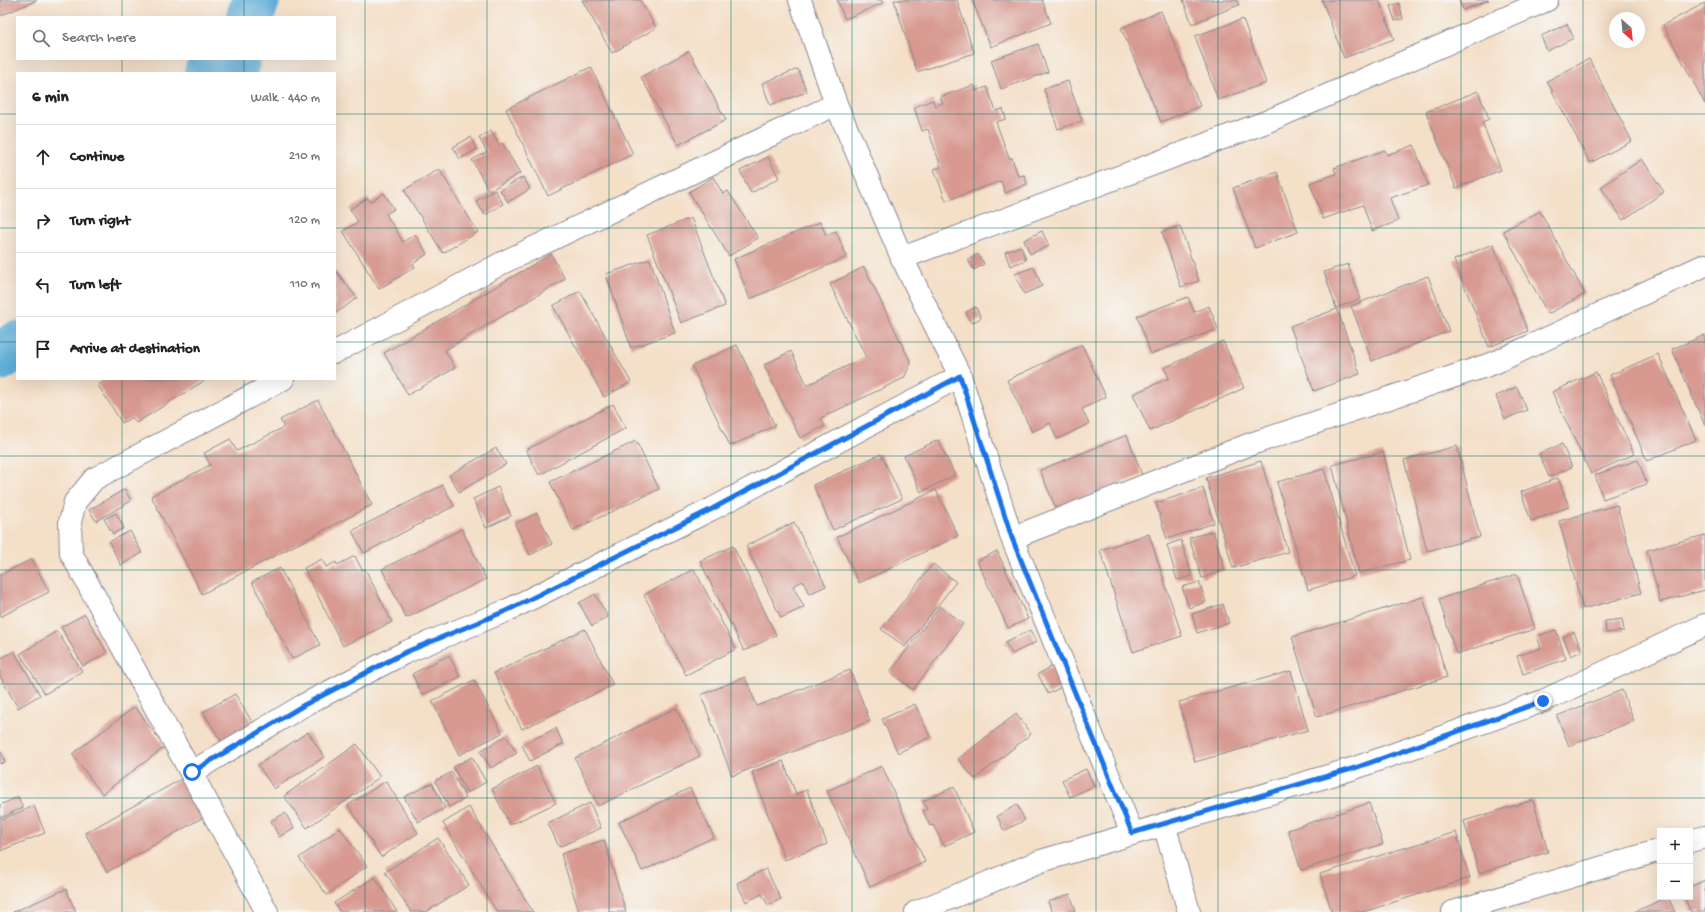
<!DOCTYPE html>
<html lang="en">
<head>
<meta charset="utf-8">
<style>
	:root { --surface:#fff; --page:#f6f6f6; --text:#222; --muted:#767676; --line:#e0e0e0 }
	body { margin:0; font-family:"Gochi Hand",sans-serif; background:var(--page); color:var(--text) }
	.controls { position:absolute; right:12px; bottom:12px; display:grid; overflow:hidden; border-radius:0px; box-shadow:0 4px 16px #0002 }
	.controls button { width:36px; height:36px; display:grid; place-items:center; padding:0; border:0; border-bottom:1px solid var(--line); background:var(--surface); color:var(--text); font:20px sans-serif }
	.compass { position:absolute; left:1609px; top:12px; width:36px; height:36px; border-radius:50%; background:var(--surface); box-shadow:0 4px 16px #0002; rotate:153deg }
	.stop { position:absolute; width:12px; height:12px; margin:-9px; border:3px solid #1a73e8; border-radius:50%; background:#fff }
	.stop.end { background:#1a73e8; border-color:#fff; box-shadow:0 1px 4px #0008 }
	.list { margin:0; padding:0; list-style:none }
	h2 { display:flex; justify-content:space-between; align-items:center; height:52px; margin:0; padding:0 16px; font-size:17px }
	h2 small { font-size:13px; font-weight:400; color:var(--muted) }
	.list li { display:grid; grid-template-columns:26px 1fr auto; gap:12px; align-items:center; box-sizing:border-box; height:64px; padding:0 16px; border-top:1px solid var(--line) }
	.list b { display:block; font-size:15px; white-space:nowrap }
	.list em { font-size:13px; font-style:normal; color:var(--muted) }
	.icon { flex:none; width:22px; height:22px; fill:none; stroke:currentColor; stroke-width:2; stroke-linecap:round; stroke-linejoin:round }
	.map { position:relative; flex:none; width:1705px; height:912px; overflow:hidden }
	.search { position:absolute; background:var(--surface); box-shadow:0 4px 16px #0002; left:16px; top:16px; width:320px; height:44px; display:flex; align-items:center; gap:10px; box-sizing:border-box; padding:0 14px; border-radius:0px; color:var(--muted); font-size:15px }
	.panel { position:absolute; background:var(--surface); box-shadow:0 4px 16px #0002; left:16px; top:72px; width:320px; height:308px; border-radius:0px }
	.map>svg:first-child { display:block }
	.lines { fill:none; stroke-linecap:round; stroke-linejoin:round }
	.river { stroke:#5faed9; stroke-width:48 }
	.building { fill:#d79990 }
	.minor-casing { stroke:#888792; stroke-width:24 }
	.minor { stroke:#fff; stroke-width:22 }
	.route { stroke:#1a73e8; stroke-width:5 }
	.grid { fill:none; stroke:#0f766e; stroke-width:1; stroke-opacity:0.55 }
</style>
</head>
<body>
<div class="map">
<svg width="1705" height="912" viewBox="0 0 1705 912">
	<rect width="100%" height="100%" fill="#f6f6f2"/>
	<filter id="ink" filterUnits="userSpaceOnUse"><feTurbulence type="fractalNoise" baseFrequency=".025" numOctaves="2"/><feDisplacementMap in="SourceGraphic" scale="8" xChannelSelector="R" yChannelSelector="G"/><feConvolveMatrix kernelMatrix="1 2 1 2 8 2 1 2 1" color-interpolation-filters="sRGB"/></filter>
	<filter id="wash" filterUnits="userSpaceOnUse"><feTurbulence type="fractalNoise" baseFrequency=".012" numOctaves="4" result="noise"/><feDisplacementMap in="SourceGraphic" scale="16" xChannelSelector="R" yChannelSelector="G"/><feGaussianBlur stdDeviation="0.9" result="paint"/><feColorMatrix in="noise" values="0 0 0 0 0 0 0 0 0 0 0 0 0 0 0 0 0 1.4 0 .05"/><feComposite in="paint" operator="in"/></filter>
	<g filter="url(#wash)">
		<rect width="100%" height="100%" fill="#f4dfc7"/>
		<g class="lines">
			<!-- river -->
			<g class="river">
				<polyline points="250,17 256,0"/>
				<polyline points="208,73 234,67 237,59"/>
				<polyline points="0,357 17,345"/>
			</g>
		</g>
		<g id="blocks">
			<!-- building -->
			<g class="building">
				<polygon points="0,0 37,0 0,16"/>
				<polygon points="582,0 640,0 656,28 612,53"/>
				<polygon points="837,0 881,0 883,3 845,19"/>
				<polygon points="894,0 957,0 974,53 917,72"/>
				<polygon points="972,0 1042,0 1051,23 991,47"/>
				<polygon points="1183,0 1237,0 1239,5 1192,24"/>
				<polygon points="1322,0 1379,0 1394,39 1344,58"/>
				<polygon points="1459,0 1489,0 1463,10"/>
				<polygon points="1399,3 1403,19 1395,21 1390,6"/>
				<polygon points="1705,3 1705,104 1663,25"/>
				<polygon points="1161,11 1200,106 1161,122 1121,28"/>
				<polygon points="1243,19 1266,83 1218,100 1195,36"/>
				<polygon points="1567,24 1574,38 1547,51 1541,36"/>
				<polygon points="1038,44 1048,72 1001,89 991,60"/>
				<polygon points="689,51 726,120 678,145 641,77"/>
				<polygon points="1589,59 1632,141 1590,163 1547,81"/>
				<polygon points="591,67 633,154 548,196 506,109"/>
				<polygon points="798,69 807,92 770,105 762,83"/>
				<polygon points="1068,81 1082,121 1058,129 1044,89"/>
				<polygon points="974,85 976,91 987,87 996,111 1003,109 1006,119 996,122 1009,158 1012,158 1018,176 1024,175 1027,184 1005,193 1001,181 946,201 934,169 941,167 928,129 922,131 914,107 933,100 935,106 943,103 940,97"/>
				<polygon points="1478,91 1489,119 1482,122 1501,170 1456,188 1426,112"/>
				<polygon points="491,131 499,145 502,143 520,173 489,191 472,160 487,152 479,138"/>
				<polygon points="471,137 477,149 460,159 453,147"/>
				<polygon points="1414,145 1428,185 1390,198 1398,221 1372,231 1363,205 1323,219 1310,183 1336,174 1334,168 1385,150 1387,155"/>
				<polygon points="768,157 779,178 751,193 740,171"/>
				<polygon points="1642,159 1664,192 1623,220 1601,187"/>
				<polygon points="439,169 478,232 443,253 404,190"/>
				<polygon points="1277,172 1298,232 1255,248 1233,188"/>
				<polygon points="523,177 530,189 508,202 500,190"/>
				<polygon points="713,177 723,194 728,191 758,238 729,256 689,192"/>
				<polygon points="495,190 503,204 485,215 476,201"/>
				<polygon points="384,193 394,209 386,214 403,242 415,234 427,254 413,264 415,267 379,289 343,231 358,222 350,209 368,198 370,202"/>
				<polygon points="1540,211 1585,294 1548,314 1503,231"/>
				<polygon points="691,218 725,306 681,323 647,235"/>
				<polygon points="820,222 826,235 836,231 847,257 750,299 734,259"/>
				<polygon points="1180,226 1199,281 1181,287 1162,232"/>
				<polygon points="1042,231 1049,246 1030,254 1024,240"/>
				<polygon points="1493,244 1528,331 1489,347 1454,260"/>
				<polygon points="1021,246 1026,260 1010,266 1005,252"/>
				<polygon points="551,254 565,279 445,350 455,368 408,395 384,353"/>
				<polygon points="978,254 984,264 974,270 968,260"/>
				<polygon points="650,259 675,333 631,348 606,274"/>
				<polygon points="1348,264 1360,299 1336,308 1324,272"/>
				<polygon points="864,267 911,363 904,378 821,418 825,426 800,438 764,365 791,351 807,385 866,357 830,284"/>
				<polygon points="1034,267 1042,286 1024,294 1015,274"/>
				<polygon points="335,270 357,298 335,314"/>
				<polygon points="1428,276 1449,331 1372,361 1351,306"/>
				<polygon points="580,291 631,382 604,397 553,306"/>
				<polygon points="1188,297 1194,312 1209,306 1218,329 1151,354 1137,316"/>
				<polygon points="976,307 981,318 971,323 966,312"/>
				<polygon points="1337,309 1360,374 1314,391 1290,326"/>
				<polygon points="1705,335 1705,426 1672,349"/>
				<polygon points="1223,341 1244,388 1150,431 1133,394 1169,378 1164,368"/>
				<polygon points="737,345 775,426 730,446 692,366"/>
				<polygon points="1082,345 1106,397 1082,409 1089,424 1057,439 1050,423 1032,432 1007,380"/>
				<polygon points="1658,354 1696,440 1647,461 1610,375"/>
				<polygon points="1596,372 1634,454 1591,474 1552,392"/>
				<polygon points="108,379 207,379 136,423 132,417 122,423 98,385"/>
				<polygon points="1517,387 1527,410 1505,419 1496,396"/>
				<polygon points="318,400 372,505 202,594 151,496 210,465 204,453 230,439 237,451 284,427 280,420"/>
				<polygon points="613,404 626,428 539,475 526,450"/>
				<polygon points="1127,435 1142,475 1056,509 1040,470"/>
				<polygon points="938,440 955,475 921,492 904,456"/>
				<polygon points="636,441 659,489 573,530 550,482"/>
				<polygon points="1562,444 1572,467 1549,477 1539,454"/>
				<polygon points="1457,446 1480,537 1427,551 1404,460"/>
				<polygon points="496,448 506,464 459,492 449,475"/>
				<polygon points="1383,452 1410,560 1359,573 1332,465"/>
				<polygon points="881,454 902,499 833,530 813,485"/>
				<polygon points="1638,460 1647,484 1603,499 1595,475"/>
				<polygon points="1261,461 1288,552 1233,568 1206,478"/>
				<polygon points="1324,469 1355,576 1308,590 1277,482"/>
				<polygon points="1558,478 1569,507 1531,521 1521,492"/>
				<polygon points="443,485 454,506 364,553 352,531"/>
				<polygon points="498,487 511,516 486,528 473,499"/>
				<polygon points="1203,488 1214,523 1167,539 1156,503"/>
				<polygon points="125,489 131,501 96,521 89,510"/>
				<polygon points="936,490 958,536 859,583 837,537"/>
				<polygon points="1617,505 1641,593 1583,609 1559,521"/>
				<polygon points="116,513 124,528 113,534 104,519"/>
				<polygon points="537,513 552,544 530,555 515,524"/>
				<polygon points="794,522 826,586 809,594 803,581 793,586 804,607 781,618 746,546"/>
				<polygon points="462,529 486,579 406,618 382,569"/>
				<polygon points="130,531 142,553 121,565 109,542"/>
				<polygon points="1213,531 1225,570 1202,578 1189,538"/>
				<polygon points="1149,534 1182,636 1133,652 1100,550"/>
				<polygon points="1705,535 1705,590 1660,602 1647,550"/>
				<polygon points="1181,540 1192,576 1177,580 1167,545"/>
				<polygon points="733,546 776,635 744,651 700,561"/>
				<polygon points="997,551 1028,619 1008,628 977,561"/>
				<polygon points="355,556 362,570 365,569 392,622 343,646 304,568 322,559 326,567 336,562 337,565"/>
				<polygon points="32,559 49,592 0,617 0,575"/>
				<polygon points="933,564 956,582 905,647 881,629"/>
				<polygon points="280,568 320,645 292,659 252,582"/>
				<polygon points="694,569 736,649 686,675 644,595"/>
				<polygon points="1517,574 1535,629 1456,654 1439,599"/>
				<polygon points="1199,582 1206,602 1189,608 1182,587"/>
				<polygon points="595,594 608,617 592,626 579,603"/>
				<polygon points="1423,597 1447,677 1317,717 1292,637"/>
				<polygon points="1223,604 1229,623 1197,633 1192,614"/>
				<polygon points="940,606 963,624 913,690 890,672"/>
				<polygon points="85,614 107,653 83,666 61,627"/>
				<polygon points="1622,619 1624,631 1606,633 1605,621"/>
				<polygon points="585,629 613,685 522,729 494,673"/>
				<polygon points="1030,630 1036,642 1012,654 1005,642"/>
				<polygon points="1556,630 1566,659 1523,674 1517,656 1541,648 1537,636"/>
				<polygon points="57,631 82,671 45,694 20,654"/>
				<polygon points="1574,632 1582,651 1571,656 1563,637"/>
				<polygon points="14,651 40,695 18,708 0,676 0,659"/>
				<polygon points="449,655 460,677 422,695 412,674"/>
				<polygon points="1053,666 1063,686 1048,694 1038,674"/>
				<polygon points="850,670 870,721 732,776 701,695 745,677 757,706"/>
				<polygon points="1291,671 1308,730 1195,762 1179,702"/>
				<polygon points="474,680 502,733 459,755 432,701"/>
				<polygon points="1622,690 1634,721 1569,746 1557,716"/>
				<polygon points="235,694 254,725 223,744 203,712"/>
				<polygon points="915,704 930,737 898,753 882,719"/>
				<polygon points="135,707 165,747 102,794 72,754"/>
				<polygon points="676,708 700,756 598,806 575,758"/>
				<polygon points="1016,714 1031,734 975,779 958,759"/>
				<polygon points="556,728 563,744 530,761 522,745"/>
				<polygon points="308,732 324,757 274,789 258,765"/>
				<polygon points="506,736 517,753 491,768 480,751"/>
				<polygon points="357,744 380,777 307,828 284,796"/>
				<polygon points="0,750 5,762 0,764"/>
				<polygon points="472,757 486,782 467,793 453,767"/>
				<polygon points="783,761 796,794 807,790 827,844 785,860 752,772"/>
				<polygon points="537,766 556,803 510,825 492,789"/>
				<polygon points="882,766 925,862 870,887 827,791"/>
				<polygon points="1086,769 1094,786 1070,797 1062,780"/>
				<polygon points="452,772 466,798 449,807 435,781"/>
				<polygon points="185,777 207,815 107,872 85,833"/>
				<polygon points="386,781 418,833 381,857 348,805"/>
				<polygon points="432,783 445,808 418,822 404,797"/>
				<polygon points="954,787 974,832 944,846 933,825 930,826 923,811 927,809 923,801"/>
				<polygon points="690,788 714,837 642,871 619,822"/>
				<polygon points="18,797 23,808 0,818 0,805"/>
				<polygon points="1533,800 1548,852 1479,873 1464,821"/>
				<polygon points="590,803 601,828 559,847 548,823"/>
				<polygon points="1369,803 1383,844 1301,870 1288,830"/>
				<polygon points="1017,805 1025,820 1004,831 997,816"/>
				<polygon points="34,806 45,833 0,851 0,820"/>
				<polygon points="469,807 533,912 497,912 443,823"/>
				<polygon points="285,813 294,828 279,837 271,821"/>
				<polygon points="340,828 367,866 327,895 299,858"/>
				<polygon points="1456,832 1470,878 1363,912 1332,912 1320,874"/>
				<polygon points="438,838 469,885 426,912 411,912 385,872"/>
				<polygon points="604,840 626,912 579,912 561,854"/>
				<polygon points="766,869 781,899 768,905 762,894 746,902 737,883"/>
				<polygon points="375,877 397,912 340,912 334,903"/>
				<polygon points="1705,880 1705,912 1691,912 1684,897 1690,897 1690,887"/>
				<polygon points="66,889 76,912 13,912"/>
				<polygon points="1070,894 1076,911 1052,912 1048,902"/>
				<polygon points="1668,897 1675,912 1634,912"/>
			</g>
		</g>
	</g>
	<g filter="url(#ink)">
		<use href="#blocks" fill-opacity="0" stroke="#888792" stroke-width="1"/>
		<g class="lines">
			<defs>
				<g id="minor">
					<polyline points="800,0 836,104 902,258 960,376 1012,538 1132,833"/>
					<polyline points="902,258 1266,122 1547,0"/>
					<polyline points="335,352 504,262 836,104"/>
					<polyline points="1012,538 1248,445 1494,363 1705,265"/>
					<polyline points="192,772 304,705 406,652 508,610 712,509 960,376"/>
					<polyline points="1164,824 1189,912"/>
					<polyline points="1690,841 1705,837"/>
					<polyline points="267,912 71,553 70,522 75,502 94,479 283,379"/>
					<polyline points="916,912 1041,861 1355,768 1543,701 1705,625"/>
					<polyline points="1453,912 1660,850"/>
				</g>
			</defs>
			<!-- minor casing -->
			<use href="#minor" class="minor-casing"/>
			<!-- minor -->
			<use href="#minor" class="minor"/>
		</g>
	</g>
	<g class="lines" filter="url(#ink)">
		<!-- route -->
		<polyline class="route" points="192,772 304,705 406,652 508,610 712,509 960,376 1012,538 1132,833 1355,768 1543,701"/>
	</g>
	<!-- grid -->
	<path class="grid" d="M122 0V17M244 0V17M365 0V912M487 0V912M609 0V912M731 0V912M852 0V912M974 0V912M1096 0V912M1218 0V912M1340 0V912M1461 0V912M1583 0V912M122 59V73M244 59V73M0 114H17M335 114H1705M0 228H17M335 228H1705M0 342H17M335 342H1705M122 379V912M244 379V912M0 456H1705M0 570H1705M0 684H1705M0 798H1705"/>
</svg>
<div class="controls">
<button>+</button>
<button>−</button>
</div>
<svg class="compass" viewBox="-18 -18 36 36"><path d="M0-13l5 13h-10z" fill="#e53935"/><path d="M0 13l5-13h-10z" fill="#767676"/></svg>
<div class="stop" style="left:192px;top:772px"></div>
<div class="stop end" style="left:1543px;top:701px"></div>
<div class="search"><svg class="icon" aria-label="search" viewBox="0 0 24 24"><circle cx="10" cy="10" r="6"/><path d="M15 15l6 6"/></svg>Search here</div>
<section class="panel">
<h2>6 min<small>Walk · 440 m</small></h2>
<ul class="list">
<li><svg class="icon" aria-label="ahead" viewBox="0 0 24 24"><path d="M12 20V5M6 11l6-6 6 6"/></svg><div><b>Continue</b></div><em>210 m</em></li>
<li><svg class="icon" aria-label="right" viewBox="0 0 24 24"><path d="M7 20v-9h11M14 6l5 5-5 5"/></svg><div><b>Turn right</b></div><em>120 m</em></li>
<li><svg class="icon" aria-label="left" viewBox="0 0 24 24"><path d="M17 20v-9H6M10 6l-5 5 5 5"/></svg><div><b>Turn left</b></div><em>110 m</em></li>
<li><svg class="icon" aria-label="arrive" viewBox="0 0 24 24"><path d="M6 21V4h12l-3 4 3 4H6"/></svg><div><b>Arrive at destination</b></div></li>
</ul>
</section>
</div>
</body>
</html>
